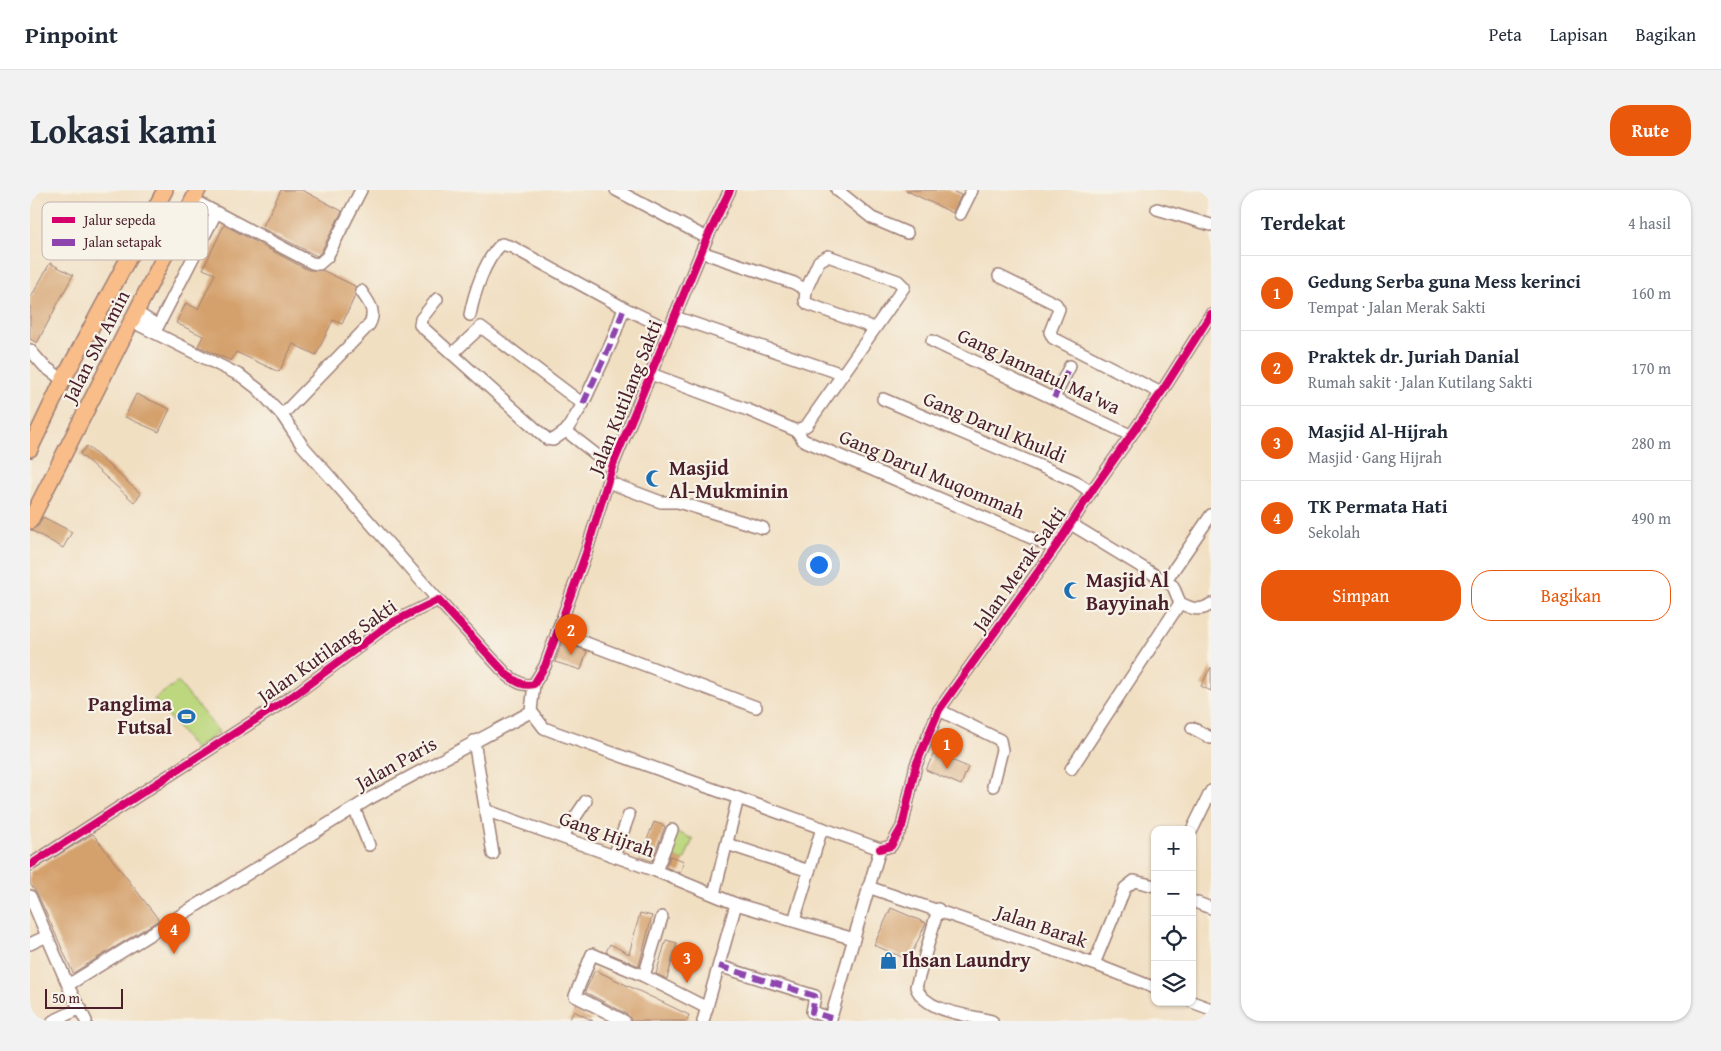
<!DOCTYPE html>
<html lang="id">
<head>
<meta charset="utf-8">
<style>
	:root { --surface:#fff; --page:#f2f2f3; --text:#1f2937; --muted:#747a83; --line:#e0e1e3; --accent:#ea580c }
	body { margin:0; font-family:"Gentium Book Plus",serif; background:var(--page); color:var(--text) }
	.controls { position:absolute; right:15px; bottom:15px; display:grid; overflow:hidden; border-radius:10px; box-shadow:0 1px 4px #0004 }
	.controls button { width:45px; height:45px; display:grid; place-items:center; padding:0; border:0; border-bottom:1px solid var(--line); background:var(--surface); color:var(--text); font:25px sans-serif }
	.scale { position:absolute; left:15px; bottom:12px; width:78px; box-sizing:border-box; padding-left:5px; border:2px solid #4a1f2b; border-top:0; font-size:14px; line-height:18px; white-space:nowrap; color:#4a1f2b; -webkit-text-stroke:4px #f7f3e8; paint-order:stroke }
	.you { position:absolute; left:788px; top:374px; width:18px; height:18px; margin:-12px; border:4px solid #fff; border-radius:50%; background:#1a73e8; box-shadow:0 0 0 8px #1a73e833 }
	.badge { display:grid; place-items:center; width:32px; height:32px; border-radius:50%; background:var(--accent); color:#fff; font-size:16px; font-weight:700 }
	.pin { position:absolute; translate:-50% -41px; filter:drop-shadow(0 1px 2px #0008) }
	.pin::after { content:''; position:absolute; top:26px; width:18px; height:15px; background:inherit; clip-path:polygon(0 0,100% 0,50% 100%) }
	.list { margin:0; padding:0; list-style:none }
	h2 { display:flex; justify-content:space-between; align-items:center; height:65px; margin:0; padding:0 20px; font-size:21px }
	h2 small { font-size:16px; font-weight:400; color:var(--muted) }
	.list li { display:grid; grid-template-columns:32px 1fr auto; gap:15px; align-items:center; box-sizing:border-box; height:75px; padding:0 20px; border-top:1px solid var(--line) }
	.list b { display:block; font-size:19px; white-space:nowrap }
	.list p { margin:0; font-size:16px; white-space:nowrap; color:var(--muted) }
	.list em { font-size:16px; font-style:normal; color:var(--muted) }
	.actions { display:flex; gap:10px; padding:15px 20px }
	.actions a { flex:1; padding:11px 0; border:1px solid var(--accent); border-radius:20px; text-align:center; font-size:18px; color:var(--accent) }
	.actions .main { background:var(--accent); color:#fff }
	.icon { flex:none; width:28px; height:28px; fill:none; stroke:currentColor; stroke-width:2; stroke-linecap:round; stroke-linejoin:round }
	.map { position:relative; flex:none; width:1181px; height:831px; overflow:hidden; border-radius:20px }
	header { display:flex; align-items:center; gap:30px; box-sizing:border-box; height:70px; padding:0 25px; background:var(--surface); border-bottom:1px solid var(--line) }
	header strong { font-size:24px }
	nav { display:flex; gap:28px; margin-inline-start:auto; font-size:18px }
	.intro { display:flex; align-items:center; justify-content:space-between; box-sizing:border-box; height:120px; padding:0 30px }
	h1 { margin:0; font-size:35px }
	.button { padding:12px 22px; border-radius:20px; background:var(--accent); color:#fff; font-size:18px; font-weight:700 }
	main { display:flex; gap:30px; padding:0 30px }
	aside { flex:1; background:var(--surface); border-radius:20px; box-shadow:0 1px 4px #0004 }
	.map>svg:first-child { display:block }
	.green { fill:#bcd77d; stroke:#837b54 }
	.building { fill:#d4a06c }
	.lines { fill:none; stroke-linecap:round; stroke-linejoin:round }
	.minor-casing { stroke:#9e7f76; stroke-width:14 }
	.major-casing { stroke:#9e7f76; stroke-width:18 }
	.minor { stroke:#fff; stroke-width:11 }
	.major { stroke:#f8bd88; stroke-width:15 }
	.quiet { stroke:#8e44ad; stroke-width:6; stroke-dasharray:12 6; stroke-linecap:butt }
	.cycleway-casing { stroke:#f7f3e8; stroke-width:11 }
	.cycleway { stroke:#d6006c; stroke-width:8 }
	.labels { text-anchor:middle; stroke-width:4.5; stroke-linejoin:round; paint-order:stroke }
	.street-label { font-size:20px; fill:#4a1f2b; stroke:#f7f3e8 }
	.poi-label { font-size:20px; font-weight:bold; fill:#4a1f2b; stroke:#f7f3e8; text-anchor:start }
	.key { fill:#f7f3e8; stroke:#c3b3af; stroke-width:1 }
	.key-label { font-size:14px; fill:#4a1f2b }
</style>
</head>
<body>
<header>
<strong>Pinpoint</strong>
<nav><a>Peta</a><a>Lapisan</a><a>Bagikan</a></nav>
</header>
<div class="intro"><h1>Lokasi kami</h1><a class="button">Rute</a></div>
<main>
<div class="map">
<svg width="1181" height="831" viewBox="0 0 1181 831">
	<rect width="100%" height="100%" fill="#f7f3e8"/>
	<filter id="ink" filterUnits="userSpaceOnUse"><feTurbulence type="fractalNoise" baseFrequency=".02" numOctaves="2"/><feDisplacementMap in="SourceGraphic" scale="10" xChannelSelector="R" yChannelSelector="G"/><feConvolveMatrix kernelMatrix="1 2 1 2 8 2 1 2 1" color-interpolation-filters="sRGB"/></filter>
	<filter id="wash" filterUnits="userSpaceOnUse"><feTurbulence type="fractalNoise" baseFrequency=".0096" numOctaves="4" result="noise"/><feDisplacementMap in="SourceGraphic" scale="20" xChannelSelector="R" yChannelSelector="G"/><feGaussianBlur stdDeviation="1.12" result="paint"/><feColorMatrix in="noise" values="0 0 0 0 0 0 0 0 0 0 0 0 0 0 0 0 0 1.4 0 .05"/><feComposite in="paint" operator="in"/></filter>
	<g filter="url(#wash)">
		<rect width="100%" height="100%" fill="#f1dfc2"/>
		<!-- green -->
		<g class="green">
			<polygon points="148,492 189,542 165,559 124,509"/>
			<polygon points="647,642 663,649 654,671 638,665"/>
		</g>
		<g id="blocks">
			<!-- building -->
			<g class="building">
				<polygon points="251,0 272,0 312,21 291,62 287,66 232,38"/>
				<polygon points="875,0 920,0 931,5 923,23"/>
				<polygon points="194,35 278,80 292,80 325,96 325,106 312,134 303,130 286,165 263,154 249,182 206,162 201,171 168,156 173,146 146,133 156,113 168,119 185,84 173,79"/>
				<polygon points="20,73 43,85 7,153 0,149 0,109"/>
				<polygon points="106,204 140,219 129,242 95,227"/>
				<polygon points="57,256 111,304 104,312 50,264"/>
				<polygon points="13,327 42,342 33,358 1,340 8,336"/>
				<polygon points="532,452 557,461 551,480 525,472"/>
				<polygon points="1181,477 1181,501 1171,496"/>
				<polygon points="904,563 938,577 931,595 896,580"/>
				<polygon points="624,632 635,636 622,671 610,667"/>
				<polygon points="63,644 129,730 43,783 7,703 0,694 0,682"/>
				<polygon points="640,666 654,671 650,683 636,677"/>
				<polygon points="861,718 896,733 879,770 844,755"/>
				<polygon points="610,723 622,726 609,776 576,762 580,754 599,764"/>
				<polygon points="636,750 647,753 637,789 626,784"/>
				<polygon points="565,780 659,825 657,831 601,831 597,824 555,802"/>
				<polygon points="544,821 563,831 539,831"/>
			</g>
		</g>
	</g>
	<g filter="url(#ink)">
		<use href="#blocks" fill-opacity="0" stroke="#9e7f76" stroke-width="1"/>
		<g class="lines">
			<defs>
				<g id="minor">
					<polyline points="586,0 677,48"/>
					<polyline points="807,0 842,28 877,43"/>
					<polyline points="163,10 282,73 289,74 297,67 331,0"/>
					<polyline points="1127,19 1181,35"/>
					<polyline points="930,24 942,0"/>
					<polyline points="671,62 764,93 776,100 775,111 778,114 844,138"/>
					<polyline points="969,86 1026,114 1029,119 1020,142 1023,148 1131,203"/>
					<polyline points="407,109 391,129 390,135 517,249 523,250 536,241 582,277"/>
					<polyline points="106,122 128,136 186,23"/>
					<path d="M440 125C444 104 455 68 472 54L482 57 594 118 638 139"/>
					<polyline points="645,127 812,184"/>
					<polyline points="101,131 211,186 228,199 252,225 272,255 408,410"/>
					<polyline points="902,151 1100,245"/>
					<polyline points="0,160 14,176 33,190"/>
					<polyline points="422,164 451,137 553,214 536,241"/>
					<polyline points="621,184 718,220 767,241 777,235 874,97 868,91 798,66 789,71 776,100"/>
					<polyline points="1024,208 1040,176"/>
					<polyline points="853,209 1045,291 1061,302"/>
					<polyline points="553,214 583,149 594,118"/>
					<path d="M252 225 339 135C347 121 339 113 331 101"/>
					<polyline points="767,241 773,250 1025,358"/>
					<polyline points="578,292 631,312 648,312 733,338"/>
					<polyline points="1041,334 1143,396 1150,413"/>
					<polyline points="1136,391 1181,325"/>
					<path d="M1150 413C1162 419 1170 422 1181 414"/>
					<polyline points="527,442 726,517"/>
					<polyline points="909,520 970,550 972,560 963,596"/>
					<polyline points="501,521 514,538 527,543 850,659"/>
					<polyline points="1162,538 1181,548"/>
					<polyline points="444,551 463,664"/>
					<polyline points="1041,579 1150,413"/>
					<polyline points="324,618 339,655"/>
					<polyline points="455,620 626,681 706,714 824,749"/>
					<polyline points="1162,640 1181,601"/>
					<polyline points="532,647 556,611"/>
					<polyline points="697,654 779,681"/>
					<polyline points="850,659 861,656 872,637 886,575 909,520 1025,358 1061,302 1131,203 1181,124"/>
					<polyline points="584,666 599,625"/>
					<path d="M0 675 264 505 361 433 408 410 477 485C486 491 493 497 504 494L515 476 556 363 582 277 677 48 700 0"/>
					<polyline points="626,681 642,640"/>
					<polyline points="838,697 1064,774 1095,698 1104,691 1125,696"/>
					<polyline points="684,704 708,608"/>
					<polyline points="0,706 40,800 56,831"/>
					<polyline points="1162,711 1181,718"/>
					<path d="M908 719 886 797C895 822 938 825 962 831"/>
					<polyline points="764,731 792,638"/>
					<polyline points="0,754 17,746"/>
					<polyline points="1064,774 1125,798"/>
					<polyline points="689,776 785,806 782,822 801,828"/>
					<polyline points="614,786 632,727"/>
					<polyline points="38,795 337,610 495,525 501,521 504,494"/>
					<polyline points="1162,812 1181,819"/>
					<polyline points="23,831 51,818"/>
					<polyline points="594,831 545,806 562,764 614,786 677,818"/>
					<polyline points="673,831 706,714"/>
					<polyline points="800,831 850,659"/>
				</g>
				<g id="major">
					<polyline points="0,259 33,190 135,0"/>
					<polyline points="0,331 168,0"/>
				</g>
			</defs>
			<!-- minor casing -->
			<use href="#minor" class="minor-casing"/>
			<!-- major casing -->
			<use href="#major" class="major-casing"/>
			<!-- minor -->
			<use href="#minor" class="minor"/>
			<!-- major -->
			<use href="#major" class="major"/>
			<!-- quiet -->
			<g class="quiet">
				<polyline points="1024,208 1040,176"/>
				<polyline points="553,214 583,149 594,118"/>
				<polyline points="689,776 785,806 782,822 801,828"/>
			</g>
			<defs>
				<g id="cycleway">
					<polyline points="850,659 861,656 872,637 886,575 909,520 1025,358 1061,302 1131,203 1181,124"/>
					<path d="M0 675 264 505 361 433 408 410 477 485C486 491 493 497 504 494L515 476 556 363 582 277 677 48 700 0"/>
				</g>
			</defs>
			<!-- cycleway casing -->
			<use href="#cycleway" class="cycleway-casing"/>
			<!-- cycleway -->
			<use href="#cycleway" class="cycleway"/>
		</g>
	</g>
	<!-- icons -->
	<defs>
		<symbol id="mosque-bare" viewBox="-9 -9 18 18"><path d="M3.5-4.9A6 6 0 1 0 3.5 4.9A5 5 0 1 1 3.5-4.9Z" fill="#1f6fb2" stroke="#f7f3e8" stroke-width="2.5" paint-order="stroke"/></symbol>
		<symbol id="stadium-bare" viewBox="-9 -9 18 18"><path d="M0-5a6.5 5 0 1 0 0 10a6.5 5 0 1 0 0-10ZM-3.5-1.8h7v3.6h-7Z" fill="#1f6fb2" stroke="#f7f3e8" stroke-width="2.5" paint-order="stroke"/></symbol>
		<symbol id="shop-bare" viewBox="-9 -9 18 18"><path d="M-5-2.5h2.3a2.7 3.5 0 0 1 5.4 0H5L5.5 6h-11ZM-1.5-2.5h3a1.5 2.3 0 0 0-3 0Z" fill="#1f6fb2" stroke="#f7f3e8" stroke-width="2.5" paint-order="stroke"/></symbol>
	</defs>
	<g fill-rule="evenodd">
		<use href="#mosque-bare" x="612" y="276" width="25" height="25"/>
		<use href="#mosque-bare" x="1030" y="388" width="25" height="25"/>
		<use href="#stadium-bare" x="144" y="514" width="25" height="25"/>
		<use href="#shop-bare" x="846" y="758" width="25" height="25"/>
	</g>
	<g class="labels">
		<!-- street labels -->
		<g class="street-label">
			<text transform="translate(66 156) rotate(-63)" y="7">Jalan SM Amin</text>
			<text transform="translate(1009 181) rotate(25)" y="7">Gang Jannatul Ma'wa</text>
			<text transform="translate(595 207) rotate(-68)" y="7">Jalan Kutilang Sakti</text>
			<text transform="translate(965 237) rotate(23)" y="7">Gang Darul Khuldi</text>
			<text transform="translate(902 284) rotate(23)" y="7">Gang Darul Muqommah</text>
			<text transform="translate(989 379) rotate(-55)" y="7">Jalan Merak Sakti</text>
			<text transform="translate(297 461) rotate(-35)" y="7">Jalan Kutilang Sakti</text>
			<text transform="translate(366 573) rotate(-29)" y="7">Jalan Paris</text>
			<text transform="translate(577 644) rotate(20)" y="7">Gang Hijrah</text>
			<text transform="translate(1012 736) rotate(19)" y="7">Jalan Barak</text>
		</g>
		<!-- poi labels -->
		<g class="poi-label">
			<text x="639" y="285">Masjid<tspan x="639" dy="23">Al-Mukminin</tspan></text>
			<text x="1056" y="397">Masjid Al<tspan x="1056" dy="23">Bayyinah</tspan></text>
			<text x="142" y="521" text-anchor="end">Panglima<tspan x="142" dy="23">Futsal</tspan></text>
			<text x="872" y="777">Ihsan Laundry</text>
		</g>
	</g>
	<!-- legend -->
	<rect x="12" y="12" width="166" height="58" rx="8" class="key"/>
	<rect x="22" y="27" width="23" height="6" fill="#d6006c"/>
	<rect x="22" y="49" width="23" height="7" fill="#8e44ad"/>
	<g class="key-label">
		<text x="54" y="35">Jalur sepeda</text>
		<text x="54" y="57">Jalan setapak</text>
	</g>
</svg>
<div class="controls">
<button>+</button>
<button>−</button>
<button><svg class="icon" aria-label="locate" viewBox="0 0 24 24"><circle cx="12" cy="12" r="6"/><path d="M12 2v4M12 18v4M2 12h4M18 12h4"/></svg></button>
<button><svg class="icon" aria-label="layers" viewBox="0 0 24 24"><path d="M12 4l9 5-9 5-9-5zM3 14l9 5 9-5"/></svg></button>
</div>
<div class="scale">50 m</div>
<div class="you"></div>
<div class="pin badge" style="left:917px;top:579px">1</div>
<div class="pin badge" style="left:541px;top:465px">2</div>
<div class="pin badge" style="left:657px;top:793px">3</div>
<div class="pin badge" style="left:144px;top:764px">4</div>
</div>
<aside>
<h2>Terdekat<small>4 hasil</small></h2>
<ul class="list">
<li><span class="badge">1</span><div><b>Gedung Serba guna Mess kerinci</b><p>Tempat · Jalan Merak Sakti</p></div><em>160 m</em></li>
<li><span class="badge">2</span><div><b>Praktek dr. Juriah Danial</b><p>Rumah sakit · Jalan Kutilang Sakti</p></div><em>170 m</em></li>
<li><span class="badge">3</span><div><b>Masjid Al-Hijrah</b><p>Masjid · Gang Hijrah</p></div><em>280 m</em></li>
<li><span class="badge">4</span><div><b>TK Permata Hati</b><p>Sekolah</p></div><em>490 m</em></li>
</ul>
<div class="actions"><a class="main">Simpan</a><a>Bagikan</a></div>
</aside>
</main>
</body>
</html>
